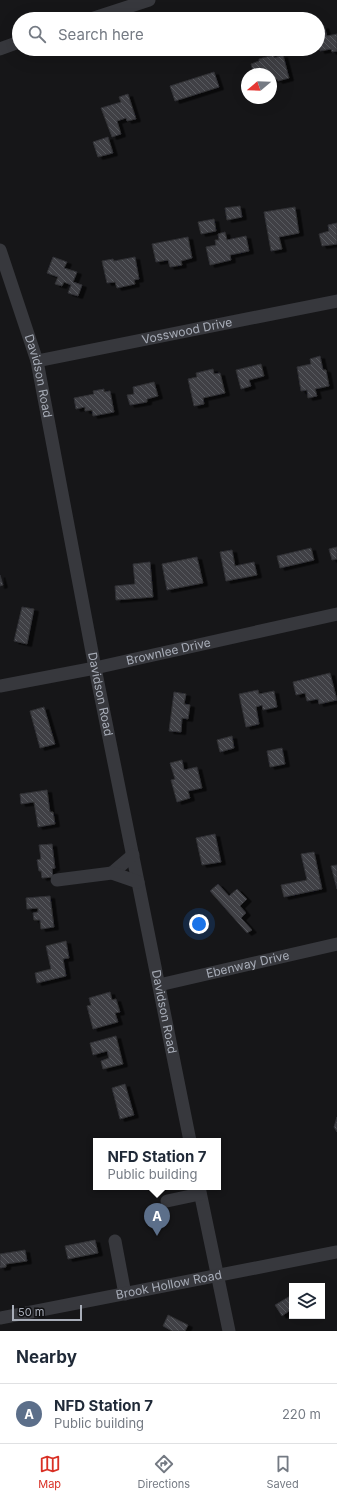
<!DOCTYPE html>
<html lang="en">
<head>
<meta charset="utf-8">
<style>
	:root { --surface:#fff; --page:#f2f2f3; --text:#1f2937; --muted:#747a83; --line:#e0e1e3; --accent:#d93025 }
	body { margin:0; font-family:Inter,sans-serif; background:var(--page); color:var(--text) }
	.controls { position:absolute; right:12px; bottom:12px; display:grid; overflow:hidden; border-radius:0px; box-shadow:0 4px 16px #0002 }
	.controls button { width:36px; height:36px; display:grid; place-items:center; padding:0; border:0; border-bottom:1px solid var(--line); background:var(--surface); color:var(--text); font:20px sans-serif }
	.compass { position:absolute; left:241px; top:68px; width:36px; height:36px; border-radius:50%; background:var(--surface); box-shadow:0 4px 16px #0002; rotate:251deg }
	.scale { position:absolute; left:12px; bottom:10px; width:70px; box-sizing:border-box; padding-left:4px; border:2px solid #a8adb8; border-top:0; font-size:11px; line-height:14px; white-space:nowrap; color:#a8adb8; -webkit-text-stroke:3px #111113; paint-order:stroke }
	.you { position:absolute; left:199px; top:924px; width:14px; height:14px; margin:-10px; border:3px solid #fff; border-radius:50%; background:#1a73e8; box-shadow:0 0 0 6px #1a73e833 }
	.badge { display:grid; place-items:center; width:26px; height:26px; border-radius:50%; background:var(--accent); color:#fff; font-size:13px; font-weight:700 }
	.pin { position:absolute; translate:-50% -33px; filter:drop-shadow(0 1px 2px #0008) }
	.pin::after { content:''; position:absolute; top:21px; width:14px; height:12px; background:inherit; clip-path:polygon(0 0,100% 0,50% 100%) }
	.popup { position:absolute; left:93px; top:1138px; width:128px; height:52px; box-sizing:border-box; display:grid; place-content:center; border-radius:0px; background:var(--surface); filter:drop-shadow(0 1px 3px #0005); font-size:13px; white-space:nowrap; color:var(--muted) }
	.popup b { font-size:15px; color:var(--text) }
	.popup::after { content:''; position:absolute; left:50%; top:100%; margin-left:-8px; border:8px solid transparent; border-top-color:var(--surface) }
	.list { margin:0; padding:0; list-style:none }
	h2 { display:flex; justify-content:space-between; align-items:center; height:52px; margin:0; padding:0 16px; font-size:17px }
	h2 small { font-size:13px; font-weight:400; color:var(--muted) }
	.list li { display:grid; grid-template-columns:26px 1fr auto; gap:12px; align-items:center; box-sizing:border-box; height:60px; padding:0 16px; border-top:1px solid var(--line) }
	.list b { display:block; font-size:15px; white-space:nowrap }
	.list p { margin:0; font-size:13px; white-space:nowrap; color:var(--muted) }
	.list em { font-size:13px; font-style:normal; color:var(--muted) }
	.icon { flex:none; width:22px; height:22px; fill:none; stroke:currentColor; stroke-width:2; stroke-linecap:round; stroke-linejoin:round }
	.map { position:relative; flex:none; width:337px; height:1331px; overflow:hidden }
	.search { position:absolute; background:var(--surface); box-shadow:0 4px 16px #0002; left:12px; right:12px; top:12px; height:44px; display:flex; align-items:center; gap:10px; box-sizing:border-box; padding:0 14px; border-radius:22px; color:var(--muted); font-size:15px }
	.sheet { height:112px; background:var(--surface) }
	nav { display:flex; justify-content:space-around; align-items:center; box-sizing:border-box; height:56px; border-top:1px solid var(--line); background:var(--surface); font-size:11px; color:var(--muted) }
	nav a { display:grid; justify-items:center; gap:2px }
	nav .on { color:var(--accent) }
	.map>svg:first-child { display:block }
	.building { fill:url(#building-back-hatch); stroke:#303034; filter:url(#shadow) }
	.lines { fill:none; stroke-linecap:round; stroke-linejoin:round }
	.minor { stroke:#37383d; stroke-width:13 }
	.labels { text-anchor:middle; stroke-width:3; stroke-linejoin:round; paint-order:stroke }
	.street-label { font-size:12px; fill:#a8adb8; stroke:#111113 }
</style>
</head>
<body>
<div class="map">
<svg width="337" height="1331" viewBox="0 0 337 1331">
	<defs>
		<pattern id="building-back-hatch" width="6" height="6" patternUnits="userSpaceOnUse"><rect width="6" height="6" fill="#404145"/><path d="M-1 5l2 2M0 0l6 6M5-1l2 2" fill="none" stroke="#595a5e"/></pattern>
		<filter id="shadow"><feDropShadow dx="4.5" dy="2.5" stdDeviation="0" flood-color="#0009"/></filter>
	</defs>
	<rect width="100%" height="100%" fill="#161618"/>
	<!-- building -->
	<g class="building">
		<polygon points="324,26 327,36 337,34 337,51 332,52 331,49 320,51 318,28"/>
		<polygon points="274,55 274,58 283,55 289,78 278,81 277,79 271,80 271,74 254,74 251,64 259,61 259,59"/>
		<polygon points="214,72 219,87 175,101 170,86"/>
		<polygon points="128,94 136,119 127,121 126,118 117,121 121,134 112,137 101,108 121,102 119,97"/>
		<polygon points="108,137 113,153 98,157 93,142"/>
		<polygon points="240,206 242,217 227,220 225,208"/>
		<polygon points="295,207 299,233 279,237 282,249 271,251 264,212"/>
		<polygon points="214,219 216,231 201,234 198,222"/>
		<polygon points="337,223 337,244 322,246 319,234 329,231 328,225"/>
		<polygon points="225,232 227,240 246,236 249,251 230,255 231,260 210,265 206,247 216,245 215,240 219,240 218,234"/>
		<polygon points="188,237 192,258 181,261 182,265 170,267 168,260 156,262 152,244"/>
		<polygon points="53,257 67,262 64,268 77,272 73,282 82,285 78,296 68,293 71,285 64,282 62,286 55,284 58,277 47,273"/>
		<polygon points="135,257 139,279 134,280 135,284 117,288 115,282 107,283 102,261 113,259 114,261"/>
		<polygon points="320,356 323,370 326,370 329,386 315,389 317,396 308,398 307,390 301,391 297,367 311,364 310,359"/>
		<polygon points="261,364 264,376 249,380 251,386 241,389 236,370"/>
		<polygon points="213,369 214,374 220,373 225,393 203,398 204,404 194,406 188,379 197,377 196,373"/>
		<polygon points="154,382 158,396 147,399 147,402 130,405 127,395 134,394 133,387"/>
		<polygon points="104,389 104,392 110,391 114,412 93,416 92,410 85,411 85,407 76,409 74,398 94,394 93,391"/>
		<polygon points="337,547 337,559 332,560 329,549"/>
		<polygon points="311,548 314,560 280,568 277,556"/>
		<polygon points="232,550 235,566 254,562 257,575 226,581 220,552"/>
		<polygon points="197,557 203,583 167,590 162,564"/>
		<polygon points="150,562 153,597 116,600 115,586 135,584 133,564"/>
		<polygon points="0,575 3,585 0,586"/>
		<polygon points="22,607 34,609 27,644 14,641"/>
		<polygon points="330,673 337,700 319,704 318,699 307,701 305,693 296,695 293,682"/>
		<polygon points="258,690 259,694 274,691 277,707 263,710 262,705 256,707 259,724 246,727 239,694"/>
		<polygon points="174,692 186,694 184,704 190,705 188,719 182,718 181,732 169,731"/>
		<polygon points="44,707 55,744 40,748 30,711"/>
		<polygon points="232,736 234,748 220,752 217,740"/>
		<polygon points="282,748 285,764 270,767 267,751"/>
		<polygon points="182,760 184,770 197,767 202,788 188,791 190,798 177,802 171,780 175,779 170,763"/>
		<polygon points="47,790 50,812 53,812 55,824 38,827 34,802 21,804 20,794"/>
		<polygon points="215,834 221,862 202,865 196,838"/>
		<polygon points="52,844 55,868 52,869 53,877 42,878 41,871 39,871 37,860 41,859 39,845"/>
		<polygon points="314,852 322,889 284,897 281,885 307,880 301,854"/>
		<polygon points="337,865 337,889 331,866"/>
		<polygon points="218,884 229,896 237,889 247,899 240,906 246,913 241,918 252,930 247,933 210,891"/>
		<polygon points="50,896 54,927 41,929 40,920 34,920 33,913 38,912 38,908 27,909 26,898"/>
		<polygon points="66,941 69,958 63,959 66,976 37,983 35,973 51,969 46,946"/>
		<polygon points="110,992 112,1000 116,999 120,1012 115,1013 118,1022 93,1029 87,1006 91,1005 89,998"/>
		<polygon points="116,1036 123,1064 103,1069 101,1061 109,1058 107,1051 93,1055 90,1043"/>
		<polygon points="125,1084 134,1115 120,1119 112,1088"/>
		<polygon points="337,1117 337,1132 334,1127"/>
		<polygon points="95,1240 98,1253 68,1259 65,1246"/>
		<polygon points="25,1250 27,1261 6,1264 6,1267 0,1268 0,1254"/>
		<polygon points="292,1295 292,1309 282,1316 275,1305"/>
		<polygon points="168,1315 188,1325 185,1331 172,1331 163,1326"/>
	</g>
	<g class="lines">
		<!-- minor -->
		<g class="minor">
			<polyline points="91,19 149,0"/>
			<polyline points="0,49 19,42"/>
			<path id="s1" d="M0 250 37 361 95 668 190 1141"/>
			<path id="s2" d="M37 361 337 301"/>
			<path id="s3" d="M0 686 95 668 337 614"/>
			<polyline points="112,873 133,855"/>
			<polyline points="57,880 112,873 138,882"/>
			<path id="s4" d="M159 985 337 944"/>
			<polyline points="199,1187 229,1331"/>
			<polyline points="167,1201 200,1194"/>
			<polyline points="115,1241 125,1294"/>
			<path id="s5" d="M0 1318 337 1252"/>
		</g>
	</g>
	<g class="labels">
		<!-- street labels -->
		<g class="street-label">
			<text dy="4" stroke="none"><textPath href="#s2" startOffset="153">Vosswood Drive</textPath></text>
			<text dy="4" stroke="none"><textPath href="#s1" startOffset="132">Davidson Road</textPath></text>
			<text dy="4" stroke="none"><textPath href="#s3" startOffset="172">Brownlee Drive</textPath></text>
			<text dy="4" stroke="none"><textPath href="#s1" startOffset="456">Davidson Road</textPath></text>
			<text dy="4" stroke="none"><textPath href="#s4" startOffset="91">Ebenway Drive</textPath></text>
			<text dy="4" stroke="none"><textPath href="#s1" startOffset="780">Davidson Road</textPath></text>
			<text dy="4" stroke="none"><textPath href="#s5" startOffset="172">Brook Hollow Road</textPath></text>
		</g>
	</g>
</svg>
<div class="controls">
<button><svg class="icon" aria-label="layers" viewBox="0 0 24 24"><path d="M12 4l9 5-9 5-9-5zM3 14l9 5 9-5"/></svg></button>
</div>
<svg class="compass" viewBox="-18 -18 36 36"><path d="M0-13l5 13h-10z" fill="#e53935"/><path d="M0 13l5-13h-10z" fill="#747a83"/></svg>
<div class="scale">50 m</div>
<div class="you"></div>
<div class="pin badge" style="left:157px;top:1236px;background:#5c6f8a">A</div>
<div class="popup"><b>NFD Station 7</b>Public building</div>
<div class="search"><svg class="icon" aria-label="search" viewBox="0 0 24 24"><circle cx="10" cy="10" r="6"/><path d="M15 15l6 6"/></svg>Search here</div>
</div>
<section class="sheet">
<h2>Nearby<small></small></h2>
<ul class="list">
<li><span class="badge" style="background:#5c6f8a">A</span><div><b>NFD Station 7</b><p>Public building</p></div><em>220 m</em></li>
</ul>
</section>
<nav>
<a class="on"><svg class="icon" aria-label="map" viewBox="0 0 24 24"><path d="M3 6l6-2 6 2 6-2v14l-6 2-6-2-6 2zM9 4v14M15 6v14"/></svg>Map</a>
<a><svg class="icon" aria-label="directions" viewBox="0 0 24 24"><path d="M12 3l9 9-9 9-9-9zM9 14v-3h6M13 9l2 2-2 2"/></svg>Directions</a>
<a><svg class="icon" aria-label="saved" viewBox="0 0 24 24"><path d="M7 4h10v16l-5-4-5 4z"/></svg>Saved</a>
</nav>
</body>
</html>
